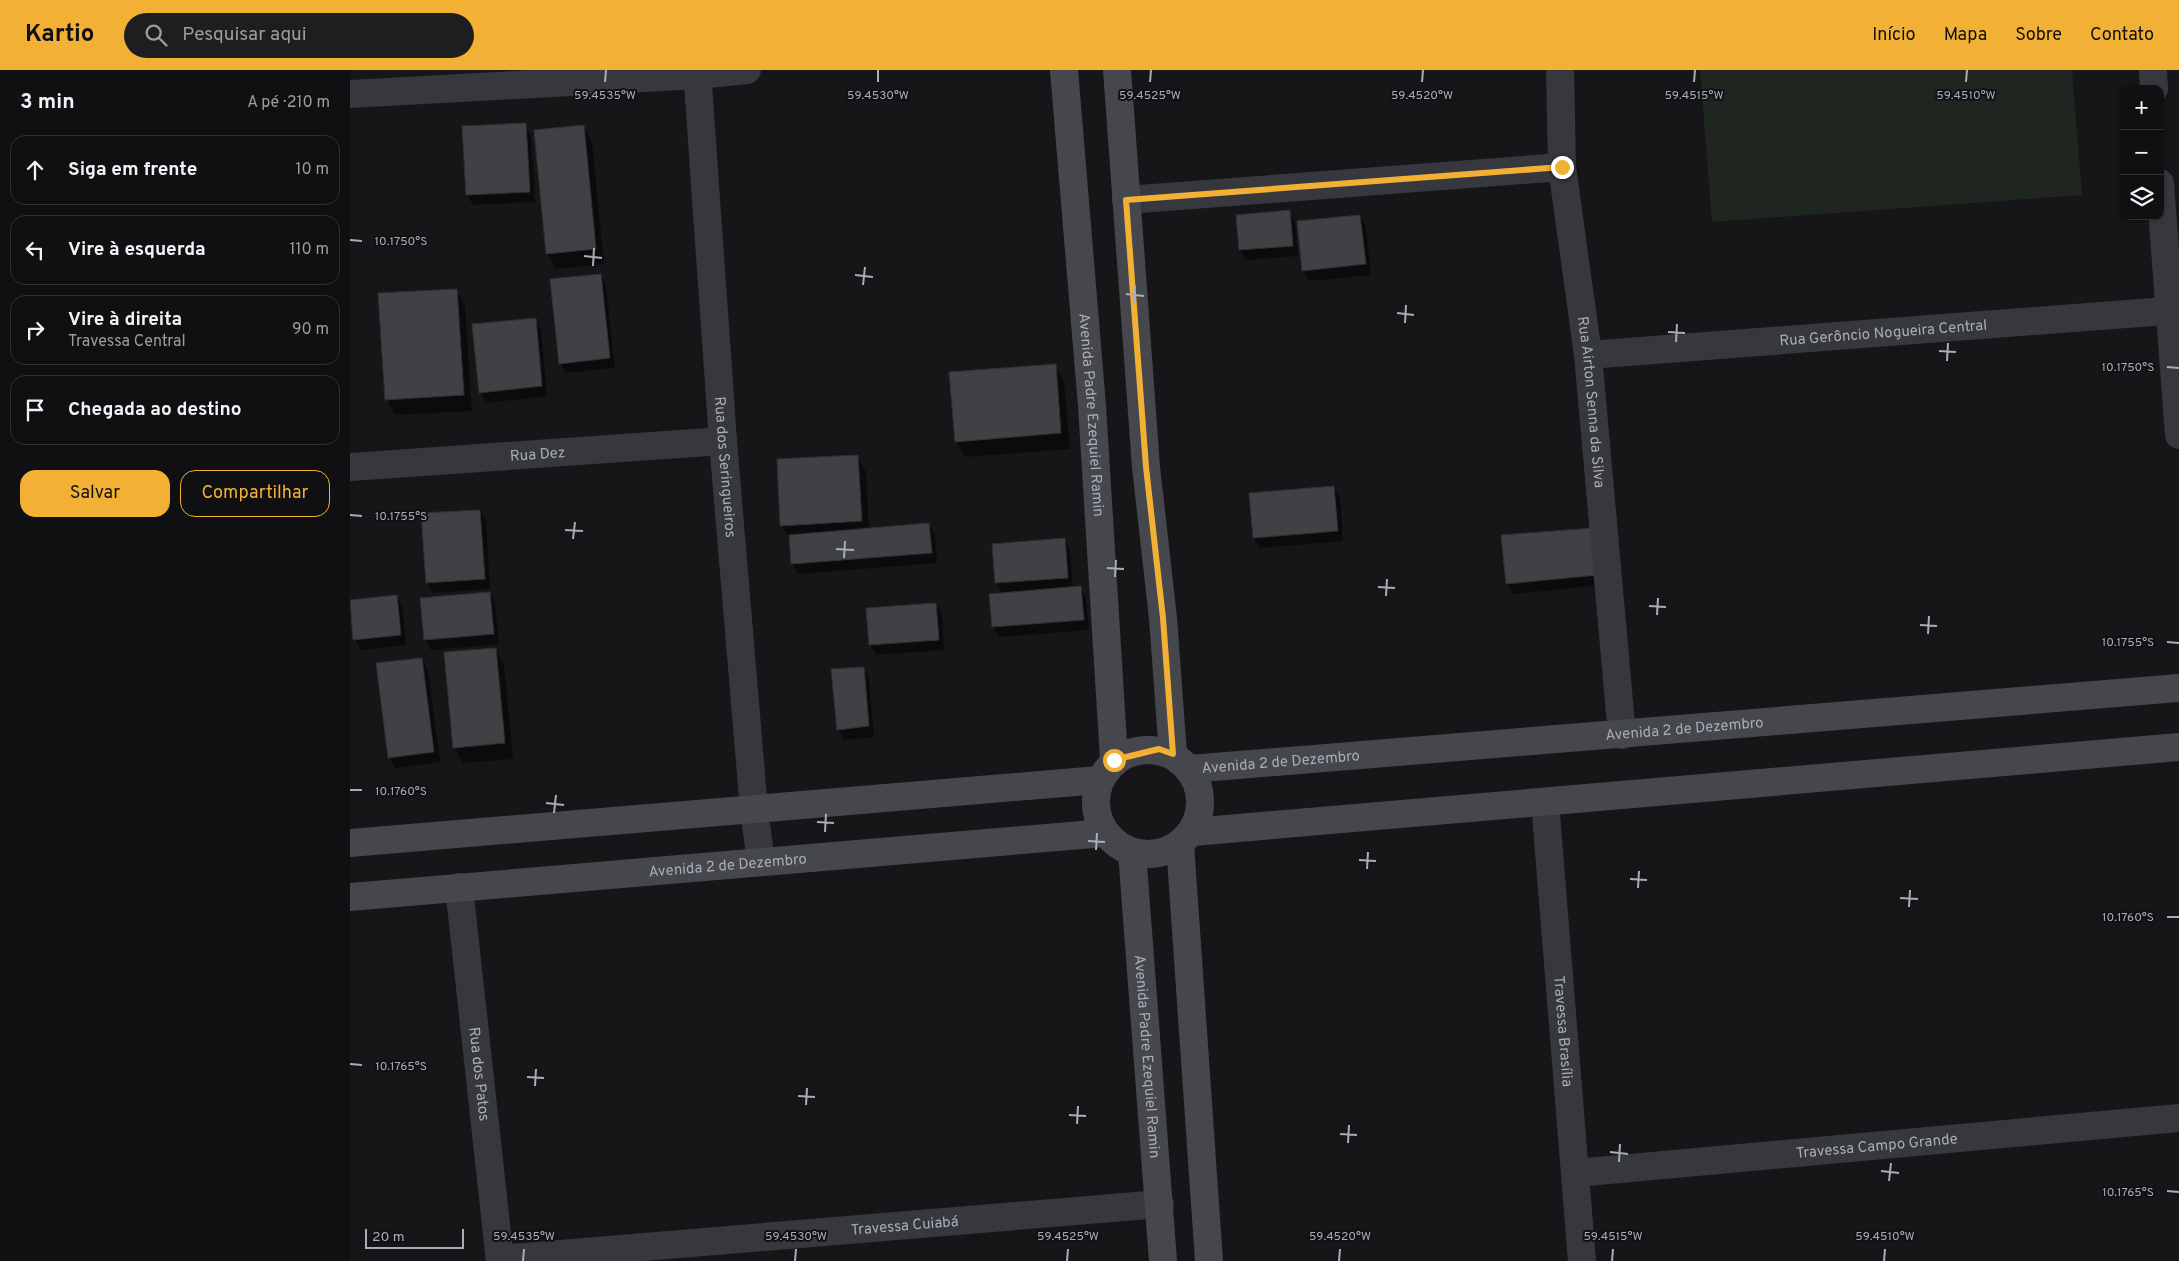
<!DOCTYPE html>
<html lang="pt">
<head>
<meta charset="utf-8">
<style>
	:root { --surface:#101012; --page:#1e1e20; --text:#f1f3f6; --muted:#9c9d9f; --line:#303032; --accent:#f2b134 }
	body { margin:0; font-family:Overpass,sans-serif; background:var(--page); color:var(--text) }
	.controls { position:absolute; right:15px; top:15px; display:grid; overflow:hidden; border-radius:10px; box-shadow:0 1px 4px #0004 }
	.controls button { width:45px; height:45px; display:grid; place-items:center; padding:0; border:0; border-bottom:1px solid var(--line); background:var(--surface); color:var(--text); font:25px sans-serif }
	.scale { position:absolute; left:15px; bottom:12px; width:99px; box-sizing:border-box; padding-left:5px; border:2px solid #a8adb8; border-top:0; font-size:14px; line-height:18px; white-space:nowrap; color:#a8adb8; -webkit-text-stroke:4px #111113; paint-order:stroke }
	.stop { position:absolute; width:15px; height:15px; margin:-11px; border:4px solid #f2b134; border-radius:50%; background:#fff }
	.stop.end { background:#f2b134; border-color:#fff; box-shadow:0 1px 5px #0008 }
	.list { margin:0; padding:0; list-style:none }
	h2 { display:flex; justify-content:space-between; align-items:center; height:65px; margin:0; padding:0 20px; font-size:21px }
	h2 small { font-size:16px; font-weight:400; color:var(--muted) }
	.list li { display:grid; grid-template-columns:32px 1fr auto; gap:15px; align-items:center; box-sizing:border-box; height:70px; margin:0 10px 10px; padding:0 10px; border:1px solid var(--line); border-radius:15px }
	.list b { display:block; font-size:19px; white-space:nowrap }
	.list p { margin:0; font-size:16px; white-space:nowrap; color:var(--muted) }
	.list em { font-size:16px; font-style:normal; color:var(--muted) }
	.actions { display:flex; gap:10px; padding:15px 20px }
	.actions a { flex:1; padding:11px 0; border:1px solid var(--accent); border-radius:15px; text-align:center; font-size:18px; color:var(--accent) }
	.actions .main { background:var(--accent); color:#111 }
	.icon { flex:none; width:28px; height:28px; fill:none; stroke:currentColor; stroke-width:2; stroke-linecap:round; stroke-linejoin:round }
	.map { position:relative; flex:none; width:1829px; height:1191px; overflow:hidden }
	header { display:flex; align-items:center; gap:30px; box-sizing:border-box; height:70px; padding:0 25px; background:var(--accent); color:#111 }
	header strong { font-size:24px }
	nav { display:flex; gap:28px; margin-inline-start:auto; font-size:18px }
	.search { width:350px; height:45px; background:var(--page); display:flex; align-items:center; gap:12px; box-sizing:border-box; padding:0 18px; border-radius:28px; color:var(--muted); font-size:19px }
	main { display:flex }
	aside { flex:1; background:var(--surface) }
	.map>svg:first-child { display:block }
	.green { fill:#1e261f }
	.shadow { fill:#0007 }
	.building { fill:#404145; stroke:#303034 }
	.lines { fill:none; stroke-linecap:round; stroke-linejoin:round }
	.street { stroke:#37383d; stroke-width:28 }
	.secondary { stroke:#45474d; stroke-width:28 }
	.route { stroke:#f2b134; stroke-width:6 }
	.ticks { fill:none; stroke:#a8adb8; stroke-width:2 }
	.labels { text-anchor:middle; stroke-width:4; stroke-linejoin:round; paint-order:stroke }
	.street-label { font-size:15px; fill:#a8adb8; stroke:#111113 }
	.ticks-label { font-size:12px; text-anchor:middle; fill:#a8adb8; stroke:#111113; stroke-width:4; stroke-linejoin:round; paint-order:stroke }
</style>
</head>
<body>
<header>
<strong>Kartio</strong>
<div class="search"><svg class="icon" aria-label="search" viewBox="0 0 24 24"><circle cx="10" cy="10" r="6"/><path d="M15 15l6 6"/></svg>Pesquisar aqui</div>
<nav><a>Início</a><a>Mapa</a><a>Sobre</a><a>Contato</a></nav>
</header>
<main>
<aside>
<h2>3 min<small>A pé · 210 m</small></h2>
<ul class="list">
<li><svg class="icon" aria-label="ahead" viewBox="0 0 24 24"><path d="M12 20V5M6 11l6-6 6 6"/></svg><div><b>Siga em frente</b></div><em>10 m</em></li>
<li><svg class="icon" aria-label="left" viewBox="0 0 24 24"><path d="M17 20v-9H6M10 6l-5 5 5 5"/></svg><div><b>Vire à esquerda</b></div><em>110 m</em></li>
<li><svg class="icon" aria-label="right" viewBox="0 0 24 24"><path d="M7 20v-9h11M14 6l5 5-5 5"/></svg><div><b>Vire à direita</b><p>Travessa Central</p></div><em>90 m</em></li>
<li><svg class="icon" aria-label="arrive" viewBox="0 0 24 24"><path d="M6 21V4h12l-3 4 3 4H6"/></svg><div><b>Chegada ao destino</b></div></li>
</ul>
<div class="actions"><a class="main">Salvar</a><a>Compartilhar</a></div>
</aside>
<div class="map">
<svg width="1829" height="1191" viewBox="0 0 1829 1191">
	<rect width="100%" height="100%" fill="#161618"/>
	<!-- green -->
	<polygon class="green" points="1350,0 1722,0 1732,125 1362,152"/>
	<!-- shadow -->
	<g class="shadow">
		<polygon points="175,55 181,65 185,132 123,135 117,125 113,58"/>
		<polygon points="233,56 242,72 254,194 206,199 197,183"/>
		<polygon points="939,142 945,152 948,186 896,190 890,180"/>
		<polygon points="1010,146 1016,157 1021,205 959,211 953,201"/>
		<polygon points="251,205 256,216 265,298 216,303 210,293"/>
		<polygon points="106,220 115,236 122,341 45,345 36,329"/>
		<polygon points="185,249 191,260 197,326 136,333 130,322"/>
		<polygon points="705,296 714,311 720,379 615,387 606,371"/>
		<polygon points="507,386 516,402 519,459 579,455 585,465 587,493 448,504 442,493 441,471 431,455"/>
		<polygon points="984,417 990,428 993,471 910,478 904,467"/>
		<polygon points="130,441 136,451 140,519 83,523 77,512"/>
		<polygon points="1243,459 1253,515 1163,524 1157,513"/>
		<polygon points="714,470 720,480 723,518 730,518 736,528 739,560 649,567 643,557 641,525 653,524 646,513"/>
		<polygon points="139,523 145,533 149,574 81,580 75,570 72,529"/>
		<polygon points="46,526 52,537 56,575 11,580 5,570 1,532"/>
		<polygon points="586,534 592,545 594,580 526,585 520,574"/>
		<polygon points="145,579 154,594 163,689 113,693 104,677"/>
		<polygon points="72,589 78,600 90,692 45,698 39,687"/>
		<polygon points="513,598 519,608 524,667 494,670 488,659"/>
	</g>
	<!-- building -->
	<g class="building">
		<polygon points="176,53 180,122 116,125 112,56"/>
		<polygon points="234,55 246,179 196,184 184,60"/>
		<polygon points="940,140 943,176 889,180 886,145"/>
		<polygon points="1010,145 1016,194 952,201 947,151"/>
		<polygon points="251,204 260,288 209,294 200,209"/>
		<polygon points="107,219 114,325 35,330 28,223"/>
		<polygon points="186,248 192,316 129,323 122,254"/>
		<polygon points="706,294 711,363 605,372 599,302"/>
		<polygon points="508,385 512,451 430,456 427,389"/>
		<polygon points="984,416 988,461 903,468 899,423"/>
		<polygon points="130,440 135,509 76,513 71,443"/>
		<polygon points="579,453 582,483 441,494 439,465"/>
		<polygon points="1244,458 1248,505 1156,514 1151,465"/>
		<polygon points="715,468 718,508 645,513 642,474"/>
		<polygon points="731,516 734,550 642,557 639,524"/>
		<polygon points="140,522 144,564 74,570 70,528"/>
		<polygon points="47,525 51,565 3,570 0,530"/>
		<polygon points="586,533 589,570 519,575 516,538"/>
		<polygon points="146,578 155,673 103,678 94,582"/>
		<polygon points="72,588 84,682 38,688 26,593"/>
		<polygon points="514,597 519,656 487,660 481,599"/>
	</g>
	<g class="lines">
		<!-- street -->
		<g class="street">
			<path id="s1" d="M347 0 373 371 404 740 411 792"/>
			<path id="s2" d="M1210 0 1212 97 1238 285 1272 665"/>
			<polyline points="1803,0 1804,19"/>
			<polyline points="0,24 348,5 397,0"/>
			<polyline points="1810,113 1829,365"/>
			<polyline points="776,130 1212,97"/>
			<path id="s3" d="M1238 285 1829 240"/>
			<path id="s4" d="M0 397 373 371"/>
			<path id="s5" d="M1195 732 1232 1191"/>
			<path id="s6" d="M109 817 150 1191"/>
			<path id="s7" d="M1226 1103 1829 1048"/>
			<path id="s8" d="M150 1189 810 1134"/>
		</g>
		<!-- secondary -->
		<g class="secondary">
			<path id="s9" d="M714 0 742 336 764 689"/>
			<polyline points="767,0 796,397 813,548 823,684"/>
			<circle cx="798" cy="732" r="52"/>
			<path id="s10" d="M840 699 1829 618"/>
			<polyline points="842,762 1829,677"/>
			<polyline points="0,773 749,710"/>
			<polyline points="830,774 859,1191"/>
			<path id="s11" d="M782 782 813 1191"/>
			<path id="s12" d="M0 827 755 763"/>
		</g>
	</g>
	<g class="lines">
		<!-- route -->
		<polyline class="route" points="764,690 809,679 823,684 813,548 796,397 776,130 1212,97"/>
	</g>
	<!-- ticks -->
	<path class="ticks" d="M255 12 256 0M528 12V0M800 12 801 0M1072 12 1073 0M1344 12 1345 0M1616 12 1617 0M0 170 12 171M234 186 252 188M243 196 244 178M505 205 523 207M513 215 515 197M776 224 794 226M784 234 785 216M1047 243 1064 245M1055 253 1056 235M1318 262 1335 263M1326 272 1327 254M1589 281 1606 282M1597 291 1598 273M1817 297 1829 298M0 445 12 446M215 460 233 461M223 469 225 452M486 479 504 480M494 488 495 471M757 498 774 499M765 507 766 490M1028 517 1045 518M1036 526 1037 509M1299 536 1316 537M1307 545 1308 528M1570 555 1587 556M1578 564 1579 546M1817 572 1829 573M0 720H12M196 733 214 735M204 743 206 725M467 752 484 753M475 762 476 744M738 771 755 772M746 780 747 763M1009 790 1026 791M1017 799 1018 782M1280 809 1297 810M1288 818 1289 801M1550 828 1568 829M1559 837 1560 820M1817 847H1829M0 994 12 995M177 1007 194 1008M185 1016 186 999M448 1026 465 1027M456 1035 457 1018M719 1045 736 1046M727 1054 728 1036M990 1064 1007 1065M998 1073 999 1055M1260 1082 1278 1084M1269 1092 1270 1074M1531 1101 1549 1103M1539 1111 1541 1093M1817 1121 1829 1122M173 1191 174 1179M445 1191 446 1179M717 1191 718 1179M989 1191 990 1179M1262 1191 1263 1179M1534 1191 1535 1179"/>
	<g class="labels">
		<!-- street labels -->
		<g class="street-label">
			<text dy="5" stroke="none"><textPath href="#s3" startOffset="296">Rua Gerôncio Nogueira Central</textPath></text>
			<text dy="5" stroke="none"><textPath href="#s2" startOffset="334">Rua Airton Senna da Silva</textPath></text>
			<text dy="5" stroke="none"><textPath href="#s9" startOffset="346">Avenida Padre Ezequiel Ramin</textPath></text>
			<text dy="5" stroke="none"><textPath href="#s4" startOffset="188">Rua Dez</textPath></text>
			<text dy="5" stroke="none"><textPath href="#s1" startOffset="398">Rua dos Seringueiros</textPath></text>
			<text dy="5" stroke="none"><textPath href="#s10" startOffset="496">Avenida 2 de Dezembro</textPath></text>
			<text dy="5" stroke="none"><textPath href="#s10" startOffset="91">Avenida 2 de Dezembro</textPath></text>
			<text dy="5" stroke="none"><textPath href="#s12" startOffset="379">Avenida 2 de Dezembro</textPath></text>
			<text dy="5" stroke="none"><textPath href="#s5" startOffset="230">Travessa Brasília</textPath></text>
			<text dy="5" stroke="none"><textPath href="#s11" startOffset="205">Avenida Padre Ezequiel Ramin</textPath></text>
			<text dy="5" stroke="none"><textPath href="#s6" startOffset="188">Rua dos Patos</textPath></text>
			<text dy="5" stroke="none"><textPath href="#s7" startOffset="302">Travessa Campo Grande</textPath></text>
			<text dy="5" stroke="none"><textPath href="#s8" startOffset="406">Travessa Cuiabá</textPath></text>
		</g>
	</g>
	<g class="ticks-label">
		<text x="255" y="29">59.4535°W</text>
		<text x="528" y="29">59.4530°W</text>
		<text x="800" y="29">59.4525°W</text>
		<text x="1072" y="29">59.4520°W</text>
		<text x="1344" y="29">59.4515°W</text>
		<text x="1616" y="29">59.4510°W</text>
		<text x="51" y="175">10.1750°S</text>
		<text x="1778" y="301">10.1750°S</text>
		<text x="51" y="450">10.1755°S</text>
		<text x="1778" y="576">10.1755°S</text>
		<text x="51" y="725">10.1760°S</text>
		<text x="1778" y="851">10.1760°S</text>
		<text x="51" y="1000">10.1765°S</text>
		<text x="1778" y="1126">10.1765°S</text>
		<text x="174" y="1170">59.4535°W</text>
		<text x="446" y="1170">59.4530°W</text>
		<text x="718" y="1170">59.4525°W</text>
		<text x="990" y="1170">59.4520°W</text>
		<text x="1263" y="1170">59.4515°W</text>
		<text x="1535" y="1170">59.4510°W</text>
	</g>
</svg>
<div class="controls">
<button>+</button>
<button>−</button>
<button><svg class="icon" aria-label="layers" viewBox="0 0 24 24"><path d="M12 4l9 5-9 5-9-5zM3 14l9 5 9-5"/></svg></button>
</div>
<div class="scale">20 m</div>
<div class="stop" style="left:764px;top:690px"></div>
<div class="stop end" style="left:1212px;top:97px"></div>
</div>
</main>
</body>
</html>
